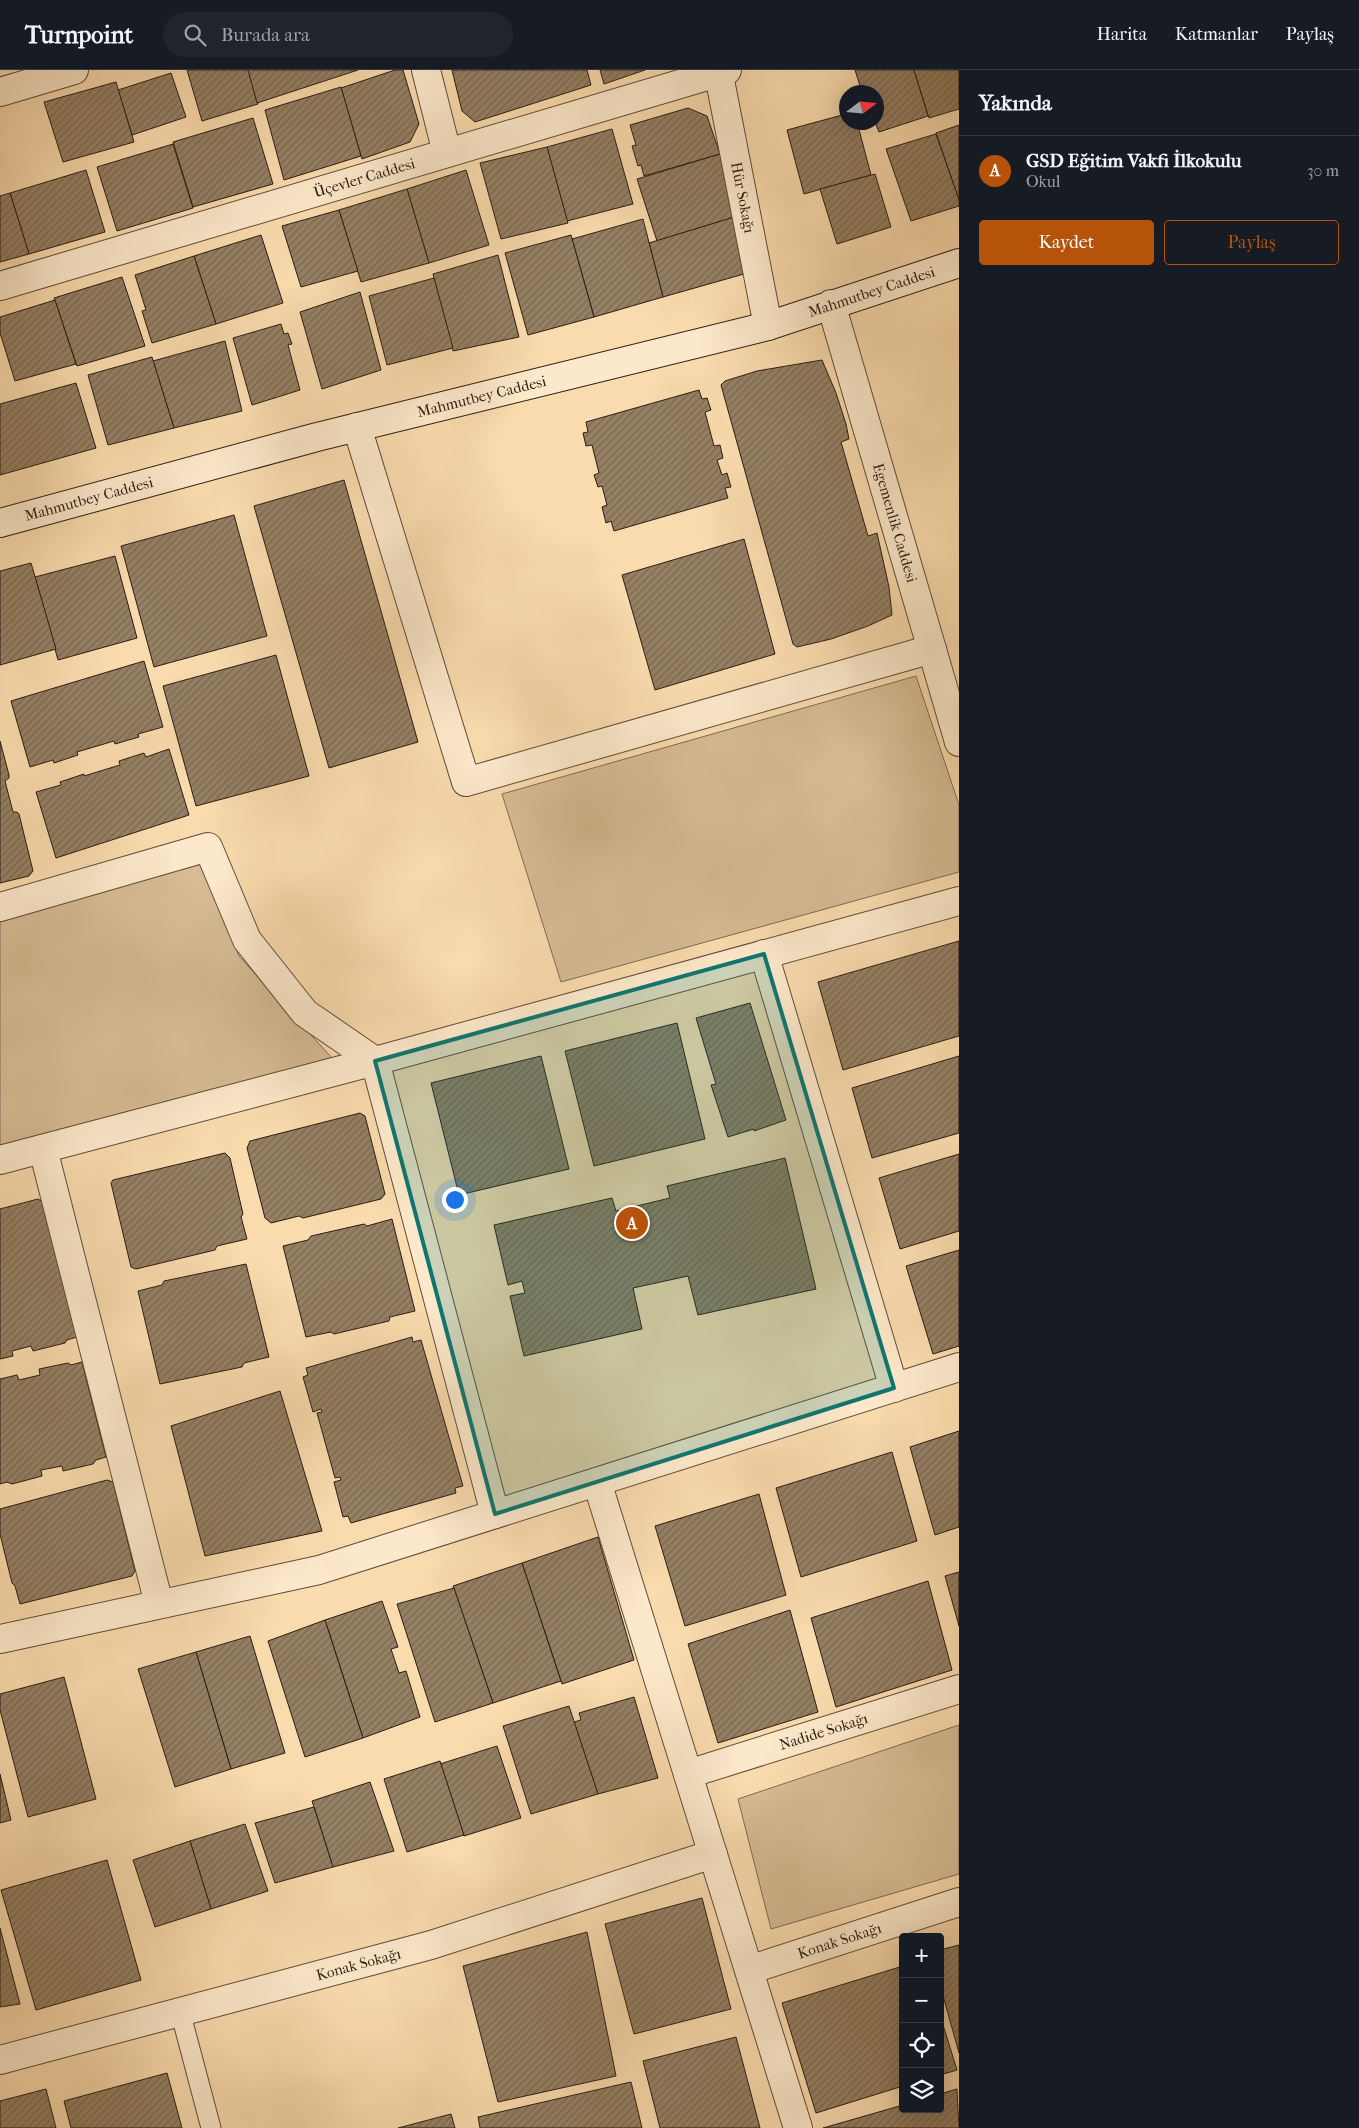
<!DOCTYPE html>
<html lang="tr">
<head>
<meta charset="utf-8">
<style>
	:root { --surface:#171b24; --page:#20242c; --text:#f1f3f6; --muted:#9ea1a6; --line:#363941; --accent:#b45309 }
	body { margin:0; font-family:"IM FELL French Canon",serif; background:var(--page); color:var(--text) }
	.controls { position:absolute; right:15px; bottom:15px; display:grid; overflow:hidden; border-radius:5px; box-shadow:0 5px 20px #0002 }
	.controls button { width:45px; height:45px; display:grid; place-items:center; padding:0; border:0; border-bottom:1px solid var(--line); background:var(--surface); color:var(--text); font:25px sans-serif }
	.compass { position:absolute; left:839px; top:15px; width:45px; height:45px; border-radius:50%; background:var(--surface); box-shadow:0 5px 20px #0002; rotate:74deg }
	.you { position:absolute; left:454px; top:1129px; width:18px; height:18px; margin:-12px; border:4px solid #fff; border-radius:50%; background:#1a73e8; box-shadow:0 0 0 8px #1a73e833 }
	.badge { display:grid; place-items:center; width:32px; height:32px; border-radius:50%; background:var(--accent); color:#fff; font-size:16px; font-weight:700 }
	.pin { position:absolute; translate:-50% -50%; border:2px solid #fff; box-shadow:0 1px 5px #0006 }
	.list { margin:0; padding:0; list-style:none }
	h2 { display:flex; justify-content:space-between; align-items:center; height:65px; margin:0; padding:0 20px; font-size:21px }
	h2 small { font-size:16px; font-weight:400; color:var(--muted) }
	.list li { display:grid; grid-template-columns:32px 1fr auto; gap:15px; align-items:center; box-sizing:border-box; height:70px; padding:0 20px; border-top:1px solid var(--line) }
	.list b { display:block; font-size:19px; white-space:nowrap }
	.list p { margin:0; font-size:16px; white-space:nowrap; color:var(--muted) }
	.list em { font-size:16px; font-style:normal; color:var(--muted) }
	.actions { display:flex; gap:10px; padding:15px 20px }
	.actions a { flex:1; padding:11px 0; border:1px solid var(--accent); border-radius:5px; text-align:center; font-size:18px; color:var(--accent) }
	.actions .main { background:var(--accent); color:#fff }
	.icon { flex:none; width:28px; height:28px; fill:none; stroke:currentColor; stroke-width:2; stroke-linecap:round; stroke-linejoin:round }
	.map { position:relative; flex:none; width:959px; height:2058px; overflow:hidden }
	header { display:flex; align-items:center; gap:30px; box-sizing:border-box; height:70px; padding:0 25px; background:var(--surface); border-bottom:1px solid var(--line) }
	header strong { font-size:24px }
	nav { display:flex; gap:28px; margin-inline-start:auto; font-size:18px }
	.search { width:350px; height:45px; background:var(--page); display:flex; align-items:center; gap:12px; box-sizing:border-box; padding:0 18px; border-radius:28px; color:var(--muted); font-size:19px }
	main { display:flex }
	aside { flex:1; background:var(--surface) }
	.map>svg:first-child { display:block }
	.park { fill:#d6bb93; stroke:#7f6c54 }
	.building { fill:url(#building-hatch); stroke:#281d14 }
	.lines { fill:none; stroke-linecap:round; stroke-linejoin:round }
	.service-casing { stroke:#5c4c3a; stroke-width:21 }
	.minor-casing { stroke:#5c4c3a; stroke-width:30 }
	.tertiary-casing { stroke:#5c4c3a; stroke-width:30 }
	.secondary-casing { stroke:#281d14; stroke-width:30 }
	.service { stroke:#fce8ca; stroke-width:19 }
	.minor { stroke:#fce8ca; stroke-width:28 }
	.tertiary { stroke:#fce8ca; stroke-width:28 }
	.secondary { stroke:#fce8ca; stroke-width:28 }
	.marked { fill:#0f766e; fill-opacity:0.2; stroke:#0f766e; stroke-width:4; stroke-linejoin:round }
	.labels { text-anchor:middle; stroke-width:4.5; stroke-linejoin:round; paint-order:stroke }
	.street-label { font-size:15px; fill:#281d14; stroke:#fce8ca }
</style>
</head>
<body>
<header>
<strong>Turnpoint</strong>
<div class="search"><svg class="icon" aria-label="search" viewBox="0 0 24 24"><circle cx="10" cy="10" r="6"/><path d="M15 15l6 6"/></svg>Burada ara</div>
<nav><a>Harita</a><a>Katmanlar</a><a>Paylaş</a></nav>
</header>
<main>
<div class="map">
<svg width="959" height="2058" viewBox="0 0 959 2058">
	<defs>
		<pattern id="building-hatch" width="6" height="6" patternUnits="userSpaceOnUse" patternTransform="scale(1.25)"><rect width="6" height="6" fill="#958064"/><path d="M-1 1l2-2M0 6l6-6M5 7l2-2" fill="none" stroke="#7a6851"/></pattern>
	</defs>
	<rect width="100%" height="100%" fill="#fadbad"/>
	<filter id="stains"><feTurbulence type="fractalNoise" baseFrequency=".004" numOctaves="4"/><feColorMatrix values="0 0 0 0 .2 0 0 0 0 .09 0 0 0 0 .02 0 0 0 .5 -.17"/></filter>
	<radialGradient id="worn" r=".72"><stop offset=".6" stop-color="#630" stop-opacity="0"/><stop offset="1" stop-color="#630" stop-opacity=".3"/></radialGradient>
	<!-- park -->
	<g class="park">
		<polygon points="916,606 959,735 959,802 561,912 502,724"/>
		<polygon points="204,789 239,886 332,988 0,1075 0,849"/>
		<polygon points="959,1655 959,1804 771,1859 738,1729"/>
	</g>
	<!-- building -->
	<g class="building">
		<polygon points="187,0 249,0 258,34 202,51"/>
		<polygon points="248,0 358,0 257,33"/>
		<polygon points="395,0 403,0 419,54 410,72 362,89 341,18"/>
		<polygon points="452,0 587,0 591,15 475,52 462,41"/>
		<polygon points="600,0 645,0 604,14"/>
		<polygon points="855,0 914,0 928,46 879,62 875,52 876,22 862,22"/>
		<polygon points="914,0 959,0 959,39 929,48"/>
		<polygon points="171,3 186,47 132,65 118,20"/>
		<polygon points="116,12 134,72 63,92 44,32"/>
		<polygon points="341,17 361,86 284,110 265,40"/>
		<polygon points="688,38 707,46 720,84 644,106 641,95 638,96 632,76 636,75 630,55"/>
		<polygon points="846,44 846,52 857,52 871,105 804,124 787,60"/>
		<polygon points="253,48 273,114 193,137 173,72"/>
		<polygon points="959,55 959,130 936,63"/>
		<polygon points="612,59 633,134 567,151 547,77"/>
		<polygon points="936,64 959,130 959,136 911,151 886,79"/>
		<polygon points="173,74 193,138 117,161 97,97"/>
		<polygon points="547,77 568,153 501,169 480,93"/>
		<polygon points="720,84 742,145 657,171 637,109"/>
		<polygon points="86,100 105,162 29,184 10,123"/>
		<polygon points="466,100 489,175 429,193 407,119"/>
		<polygon points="875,104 891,157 837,174 820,119"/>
		<polygon points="407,119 429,193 361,212 339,140"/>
		<polygon points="10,123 29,184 0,192 0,126"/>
		<polygon points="339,140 358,201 301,217 282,156"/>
		<polygon points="744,144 758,200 663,227 649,173"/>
		<polygon points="643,149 663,227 594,247 572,169"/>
		<polygon points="261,165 283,233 216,254 194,186"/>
		<polygon points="571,165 594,247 528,265 505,183"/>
		<polygon points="498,185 519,267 453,281 433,204"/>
		<polygon points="194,186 216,254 152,273 142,241 146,240 135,205"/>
		<polygon points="122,207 145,276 77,296 54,228"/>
		<polygon points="434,208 453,278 387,295 369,226"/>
		<polygon points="360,222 381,300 322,319 300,242"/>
		<polygon points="55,230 76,294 15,311 0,263 0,247"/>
		<polygon points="281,254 284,264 288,263 292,274 288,275 300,320 252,335 233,268"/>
		<polygon points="225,271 242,341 174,358 153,291"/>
		<polygon points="152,287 174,358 108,375 88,305"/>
		<polygon points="822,290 836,323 846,354 849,369 841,372 868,466 877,463 889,517 892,545 868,556 831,569 797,577 793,574 721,315 725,311 757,301"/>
		<polygon points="76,313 96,378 0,405 0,334"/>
		<polygon points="699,320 702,329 707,328 711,340 705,342 714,376 720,375 723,388 717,390 722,405 727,403 731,417 725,418 728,428 614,461 611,451 606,453 602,437 607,435 602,416 598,417 594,405 599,403 592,375 586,376 583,363 588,362 586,352"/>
		<polygon points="344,410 418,672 329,698 254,436"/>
		<polygon points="234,445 267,566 154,597 121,476"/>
		<polygon points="744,469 775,584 655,620 622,505"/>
		<polygon points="115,486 137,568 58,590 35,507"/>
		<polygon points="31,493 56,579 0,595 0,501"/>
		<polygon points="276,585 309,706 196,736 163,616"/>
		<polygon points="144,591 163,657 138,664 139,667 115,674 114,671 77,682 78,685 54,693 53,690 30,697 11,631"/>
		<polygon points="0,671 9,705 9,708 5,711 13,742 17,742 19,744 33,801 29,806 0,813"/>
		<polygon points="169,679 189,745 56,788 36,722 61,715 60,712 84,704 84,706 120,695 119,691 144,683 146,687"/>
		<polygon points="959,871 959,966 843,1000 818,912"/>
		<polygon points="750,933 786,1050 754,1061 754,1059 728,1067 711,1015 716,1014 696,948"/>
		<polygon points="677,953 705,1069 594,1096 565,981"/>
		<polygon points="541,986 569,1099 459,1125 431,1013"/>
		<polygon points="959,986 959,1063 872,1088 852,1018"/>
		<polygon points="360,1043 365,1046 385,1124 381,1129 303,1148 299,1146 271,1153 265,1148 247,1078 250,1071"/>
		<polygon points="225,1083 230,1088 243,1144 241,1147 247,1169 217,1176 215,1180 136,1199 131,1197 111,1113 113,1110"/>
		<polygon points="959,1084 959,1161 900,1179 879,1108"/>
		<polygon points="785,1088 816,1219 698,1245 688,1206 633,1218 642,1259 524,1286 510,1226 525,1223 522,1211 508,1215 494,1155 612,1128 616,1141 670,1128 667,1116"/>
		<polygon points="38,1129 43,1132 77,1267 67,1270 65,1273 33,1281 31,1276 12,1281 13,1286 0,1289 0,1139"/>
		<polygon points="392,1149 415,1241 390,1247 389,1251 334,1264 331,1262 306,1267 283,1176 308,1170 311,1166 364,1154 367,1156"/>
		<polygon points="959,1180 959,1276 933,1284 906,1196"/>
		<polygon points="246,1194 269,1287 244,1293 242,1297 160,1314 138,1221 162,1215 164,1211"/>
		<polygon points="412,1267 413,1272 421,1270 463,1416 455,1418 456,1423 351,1453 348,1446 343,1447 334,1412 341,1410 340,1407 335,1408 317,1343 322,1342 321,1339 313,1342 303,1307 308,1305 306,1298"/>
		<polygon points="82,1292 106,1387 96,1390 93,1394 63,1401 62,1396 41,1400 42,1406 12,1414 7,1412 0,1414 0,1309 17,1305 19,1310 40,1305 39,1299 68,1293 71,1295"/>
		<polygon points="280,1321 322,1461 205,1486 171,1356"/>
		<polygon points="959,1361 959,1457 935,1465 910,1377"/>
		<polygon points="892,1382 917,1471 801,1507 776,1418"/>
		<polygon points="107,1410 113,1412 135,1501 132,1506 20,1534 15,1516 12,1513 0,1464 0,1439"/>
		<polygon points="759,1424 786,1525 685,1556 655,1456"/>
		<polygon points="598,1467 634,1590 562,1614 522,1493"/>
		<polygon points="522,1493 561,1611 493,1633 453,1516"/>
		<polygon points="959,1502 959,1556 945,1506"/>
		<polygon points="928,1511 952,1600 836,1637 811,1548"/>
		<polygon points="454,1518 493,1633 435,1652 397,1534"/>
		<polygon points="382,1531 398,1577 391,1579 399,1603 406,1601 420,1647 363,1668 325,1550"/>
		<polygon points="790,1540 818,1642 718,1673 688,1574"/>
		<polygon points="325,1550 363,1668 305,1687 268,1571"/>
		<polygon points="250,1566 285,1683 231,1699 196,1582"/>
		<polygon points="196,1582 231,1699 175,1717 138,1599"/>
		<polygon points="64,1607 96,1729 28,1747 0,1640 0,1624"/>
		<polygon points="634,1627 658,1708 598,1724 574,1652 581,1650 579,1643"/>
		<polygon points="569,1636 598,1724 531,1744 503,1656"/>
		<polygon points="497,1676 521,1748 464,1766 440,1694"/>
		<polygon points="440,1691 464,1765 407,1782 384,1709"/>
		<polygon points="0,1704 11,1750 0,1753"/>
		<polygon points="370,1712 394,1781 333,1797 312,1731"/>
		<polygon points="314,1737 333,1797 275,1813 255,1753"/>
		<polygon points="245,1754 268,1821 211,1839 190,1771"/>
		<polygon points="190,1771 211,1839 155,1857 133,1790"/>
		<polygon points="107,1790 141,1910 36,1940 1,1820"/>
		<polygon points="702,1828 731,1939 634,1964 605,1854"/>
		<polygon points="0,1858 20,1934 0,1937"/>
		<polygon points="587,1862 616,2006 498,2032 463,1896"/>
		<polygon points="959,1875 959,1983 940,1915 940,1880"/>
		<polygon points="903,1896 903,2016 816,2043 782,1933"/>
		<polygon points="940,1945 957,2000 940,2005"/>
		<polygon points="736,1967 760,2058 660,2058 643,1991"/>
		<polygon points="167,2003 182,2058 71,2058 64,2031"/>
		<polygon points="631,2012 642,2058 480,2058 478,2047"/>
		<polygon points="46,2019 56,2058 0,2058 0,2031"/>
		<polygon points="957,2019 959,2058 823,2058 903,2035 903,2039 940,2039 940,2024"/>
		<polygon points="451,2044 455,2058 398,2058"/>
	</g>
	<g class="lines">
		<defs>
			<polyline id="service" points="180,1941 211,2058"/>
			<g id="minor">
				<polyline points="426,0 447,83"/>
				<path id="s1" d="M718 0 768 256"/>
				<polyline points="0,22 74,0"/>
				<path id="s2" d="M0 216 727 0"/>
				<polyline points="357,357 466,712 932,579"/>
				<polyline points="0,837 208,777 247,870 305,943 375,991 495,1444"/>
				<polyline points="764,884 894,1318"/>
				<polyline points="43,1079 159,1534"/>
				<polyline points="0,1090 375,991 959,831"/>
				<polyline points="597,1412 798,2058"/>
				<polyline points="0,1569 319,1500 959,1297"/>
				<path id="s3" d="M688 1704 959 1619"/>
				<path id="s4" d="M749 1900 959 1832"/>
				<path id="s5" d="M0 1990 431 1875 713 1784"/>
			</g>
			<g id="tertiary">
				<path id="s6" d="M831 234 959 672"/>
			</g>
			<g id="secondary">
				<path id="s7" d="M0 453 317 367 768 256 959 193"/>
			</g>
		</defs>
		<!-- service casing -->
		<use href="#service" class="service-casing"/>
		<!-- minor casing -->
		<use href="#minor" class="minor-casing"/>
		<!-- tertiary casing -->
		<use href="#tertiary" class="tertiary-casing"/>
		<!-- secondary casing -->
		<use href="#secondary" class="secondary-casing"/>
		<!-- service -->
		<use href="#service" class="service"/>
		<!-- minor -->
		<use href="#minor" class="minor"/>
		<!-- tertiary -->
		<use href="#tertiary" class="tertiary"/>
		<!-- secondary -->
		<use href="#secondary" class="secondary"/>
	</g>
	<!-- marked area -->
	<path class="marked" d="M764 884 894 1318 495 1444 375 991Z"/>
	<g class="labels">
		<!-- street labels -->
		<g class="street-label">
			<text dy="5" stroke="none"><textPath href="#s2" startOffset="380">Üçevler Caddesi</textPath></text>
			<text dy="5" stroke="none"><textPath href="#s1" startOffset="130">Hür Sokağı</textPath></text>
			<text dy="5" stroke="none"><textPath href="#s7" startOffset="902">Mahmutbey Caddesi</textPath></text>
			<text dy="5" stroke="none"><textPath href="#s7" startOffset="498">Mahmutbey Caddesi</textPath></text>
			<text dy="5" stroke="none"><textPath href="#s7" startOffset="92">Mahmutbey Caddesi</textPath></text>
			<text dy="5" stroke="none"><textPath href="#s6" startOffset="228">Egemenlik Caddesi</textPath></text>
			<text dy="5" stroke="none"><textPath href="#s3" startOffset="142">Nadide Sokağı</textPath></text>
			<text dy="5" stroke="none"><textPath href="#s4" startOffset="95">Konak Sokağı</textPath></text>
			<text dy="5" stroke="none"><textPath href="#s5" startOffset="371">Konak Sokağı</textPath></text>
		</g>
	</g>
	<rect width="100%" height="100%" filter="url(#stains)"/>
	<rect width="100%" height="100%" fill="url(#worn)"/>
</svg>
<div class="controls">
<button>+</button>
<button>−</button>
<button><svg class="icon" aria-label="locate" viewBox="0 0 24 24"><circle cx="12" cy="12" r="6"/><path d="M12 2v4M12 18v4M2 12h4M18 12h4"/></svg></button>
<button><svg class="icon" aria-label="layers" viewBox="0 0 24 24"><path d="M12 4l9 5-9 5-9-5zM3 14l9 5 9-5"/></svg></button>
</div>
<svg class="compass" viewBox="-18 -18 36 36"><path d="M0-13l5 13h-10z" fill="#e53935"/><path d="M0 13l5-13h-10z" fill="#9ea1a6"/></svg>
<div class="you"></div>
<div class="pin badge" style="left:632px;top:1153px">A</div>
</div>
<aside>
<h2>Yakında<small></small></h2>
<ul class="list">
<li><span class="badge">A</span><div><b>GSD Eğitim Vakfı İlkokulu</b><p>Okul</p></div><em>30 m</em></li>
</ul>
<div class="actions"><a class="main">Kaydet</a><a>Paylaş</a></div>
</aside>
</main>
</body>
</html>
